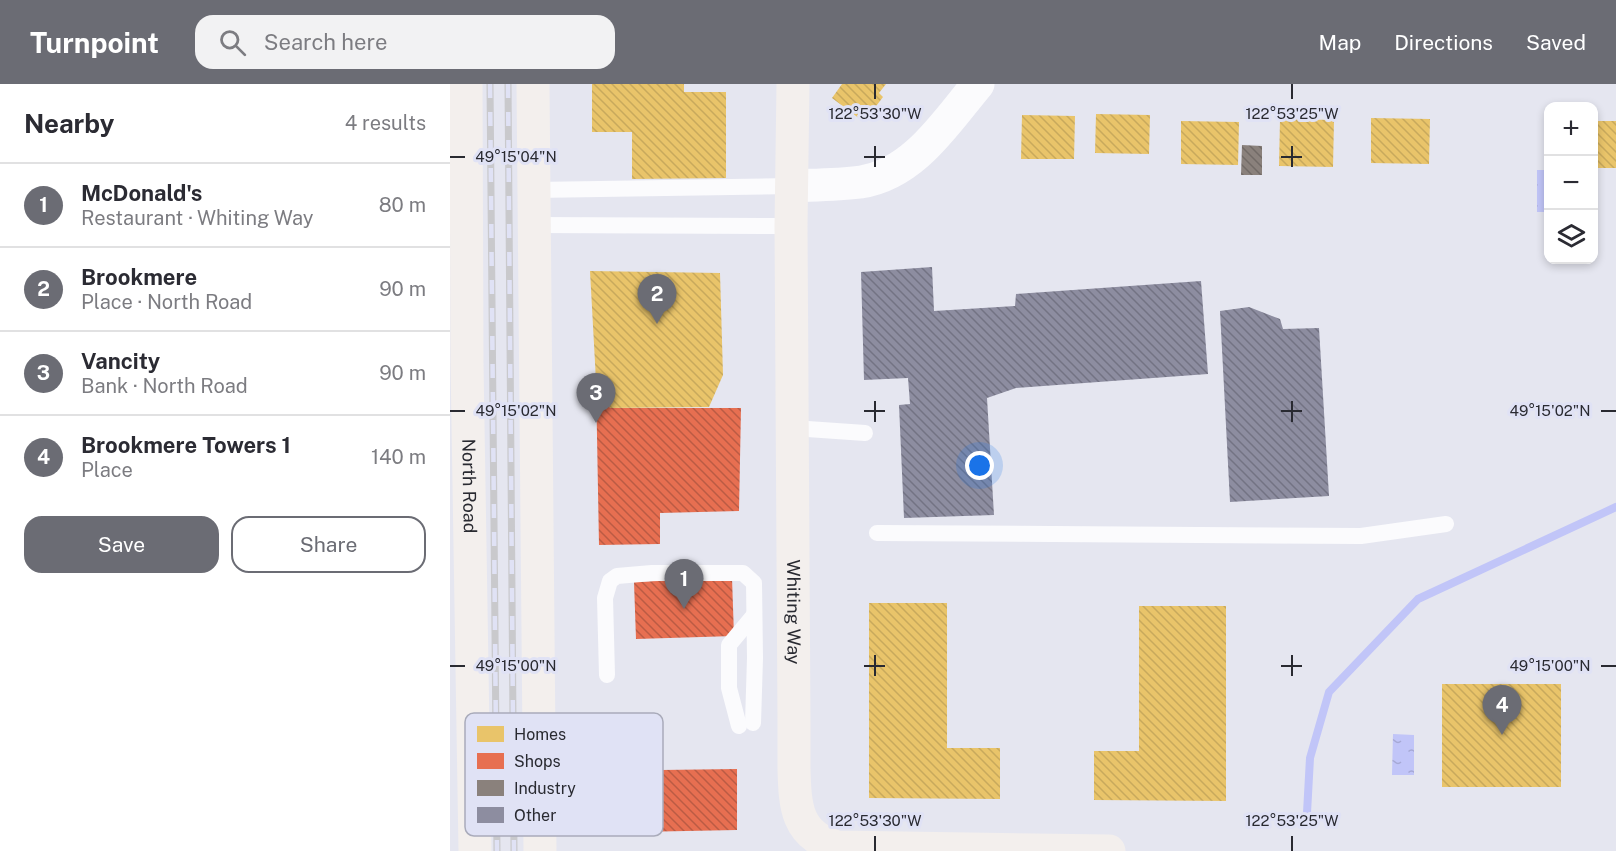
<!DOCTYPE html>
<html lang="en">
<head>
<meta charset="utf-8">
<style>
	:root { --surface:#fff; --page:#f2f2f3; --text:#2b2b33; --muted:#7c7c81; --line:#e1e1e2; --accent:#6b6c74 }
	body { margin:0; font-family:"Public Sans",sans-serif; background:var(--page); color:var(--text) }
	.controls { position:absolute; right:18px; top:18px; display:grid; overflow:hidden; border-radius:12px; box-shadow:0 3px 9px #0003 }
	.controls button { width:54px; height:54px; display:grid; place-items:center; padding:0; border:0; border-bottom:2px solid var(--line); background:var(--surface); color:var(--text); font:30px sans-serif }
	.you { position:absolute; left:530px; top:382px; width:21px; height:21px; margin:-15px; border:4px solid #fff; border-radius:50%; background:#1a73e8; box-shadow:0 0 0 9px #1a73e833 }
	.badge { display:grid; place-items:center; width:39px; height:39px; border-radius:50%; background:var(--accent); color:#fff; font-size:20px; font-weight:700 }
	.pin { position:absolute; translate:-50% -50px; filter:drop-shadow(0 2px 3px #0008) }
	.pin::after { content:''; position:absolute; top:32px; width:21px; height:18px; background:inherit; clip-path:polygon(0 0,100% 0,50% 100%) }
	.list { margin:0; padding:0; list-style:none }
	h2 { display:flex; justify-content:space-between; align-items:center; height:78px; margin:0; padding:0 24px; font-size:26px }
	h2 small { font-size:20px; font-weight:400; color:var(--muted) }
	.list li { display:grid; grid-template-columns:39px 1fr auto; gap:18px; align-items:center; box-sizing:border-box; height:84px; padding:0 24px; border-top:2px solid var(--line) }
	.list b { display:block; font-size:22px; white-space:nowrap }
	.list p { margin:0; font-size:20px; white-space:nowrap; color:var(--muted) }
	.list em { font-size:20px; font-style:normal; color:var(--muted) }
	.actions { display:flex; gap:12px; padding:18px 24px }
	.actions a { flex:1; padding:14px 0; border:2px solid var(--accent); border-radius:18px; text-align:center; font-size:21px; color:var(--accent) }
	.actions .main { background:var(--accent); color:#fff }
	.icon { flex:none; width:33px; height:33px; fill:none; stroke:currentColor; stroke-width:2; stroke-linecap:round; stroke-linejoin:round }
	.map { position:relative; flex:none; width:1166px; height:767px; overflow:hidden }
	header { display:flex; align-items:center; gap:36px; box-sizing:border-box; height:84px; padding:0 30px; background:var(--accent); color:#fff }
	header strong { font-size:28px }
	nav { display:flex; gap:33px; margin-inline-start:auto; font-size:21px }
	.search { width:420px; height:54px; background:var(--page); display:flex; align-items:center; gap:15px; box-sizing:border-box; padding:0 21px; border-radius:18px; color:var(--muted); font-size:22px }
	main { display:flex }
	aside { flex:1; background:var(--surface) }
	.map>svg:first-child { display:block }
	.water { fill:url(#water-ripples) }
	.homes { fill:url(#homes-back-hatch) }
	.shops { fill:url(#shops-back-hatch) }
	.industry { fill:url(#industry-back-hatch) }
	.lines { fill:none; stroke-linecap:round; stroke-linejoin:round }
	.stream { stroke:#c1c5f8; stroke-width:8 }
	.building { fill:url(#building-back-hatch) }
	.lane { stroke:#fbfbfd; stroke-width:16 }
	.street { stroke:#fbfbfd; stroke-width:33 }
	.secondary { stroke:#f3efed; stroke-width:33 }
	.rail-casing { stroke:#c9c9cc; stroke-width:7 }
	.rail { stroke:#e0e2f5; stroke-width:4.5; stroke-dasharray:14; stroke-linecap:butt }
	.ticks { fill:none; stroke:#292a31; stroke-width:2 }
	.labels { text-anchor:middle; stroke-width:6; stroke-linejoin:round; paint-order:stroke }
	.street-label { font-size:18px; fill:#292a31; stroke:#e0e2f5 }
	.key { fill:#e0e2f5; stroke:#a9abba; stroke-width:1.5 }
	.key-label { font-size:16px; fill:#292a31 }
	.ticks-label { font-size:15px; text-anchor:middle; fill:#292a31; stroke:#e0e2f5; stroke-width:6; stroke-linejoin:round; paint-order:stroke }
</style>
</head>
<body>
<header>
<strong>Turnpoint</strong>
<div class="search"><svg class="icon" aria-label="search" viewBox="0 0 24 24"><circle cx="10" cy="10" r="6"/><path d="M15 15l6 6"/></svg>Search here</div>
<nav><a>Map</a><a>Directions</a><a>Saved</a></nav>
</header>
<main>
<aside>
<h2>Nearby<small>4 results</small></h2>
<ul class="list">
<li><span class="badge">1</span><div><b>McDonald's</b><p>Restaurant · Whiting Way</p></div><em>80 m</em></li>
<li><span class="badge">2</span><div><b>Brookmere</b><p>Place · North Road</p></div><em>90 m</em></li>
<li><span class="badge">3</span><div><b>Vancity</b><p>Bank · North Road</p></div><em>90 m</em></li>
<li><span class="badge">4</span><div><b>Brookmere Towers 1</b><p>Place</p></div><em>140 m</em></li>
</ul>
<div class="actions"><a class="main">Save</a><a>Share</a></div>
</aside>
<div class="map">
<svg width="1166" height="767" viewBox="0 0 1166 767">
	<defs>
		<pattern id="water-ripples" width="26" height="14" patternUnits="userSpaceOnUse" patternTransform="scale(1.5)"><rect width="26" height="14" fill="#c1c5f8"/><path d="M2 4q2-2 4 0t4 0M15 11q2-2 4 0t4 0" fill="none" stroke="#a6a9d5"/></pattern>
		<pattern id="homes-back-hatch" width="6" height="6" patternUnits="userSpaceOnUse" patternTransform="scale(1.5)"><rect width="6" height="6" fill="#e9c46a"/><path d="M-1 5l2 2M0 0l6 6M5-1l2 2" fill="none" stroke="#c8a95c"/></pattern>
		<pattern id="shops-back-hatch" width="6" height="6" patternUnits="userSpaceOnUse" patternTransform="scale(1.5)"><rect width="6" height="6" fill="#e76f51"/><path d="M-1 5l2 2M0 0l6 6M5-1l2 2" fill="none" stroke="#bb5b44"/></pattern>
		<pattern id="industry-back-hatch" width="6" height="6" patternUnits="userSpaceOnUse" patternTransform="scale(1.5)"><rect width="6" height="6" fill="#8a817c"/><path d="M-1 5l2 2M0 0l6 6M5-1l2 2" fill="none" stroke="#716a66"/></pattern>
		<pattern id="building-back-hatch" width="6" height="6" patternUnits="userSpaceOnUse" patternTransform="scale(1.5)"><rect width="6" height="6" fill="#8d8da0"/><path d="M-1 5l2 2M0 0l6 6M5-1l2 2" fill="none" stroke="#737383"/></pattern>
	</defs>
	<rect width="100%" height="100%" fill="#e5e6f0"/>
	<!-- water -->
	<g class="water">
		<rect x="1087" y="86" width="11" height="42"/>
		<polygon points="943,650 964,651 964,691 942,691"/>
	</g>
	<!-- homes -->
	<g class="homes">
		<polygon points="142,0 234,0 234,8 276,8 276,94 182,95 182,48 142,48"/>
		<polygon points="392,0 436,0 429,9 433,13 414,38 382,14"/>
		<polygon points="646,30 700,31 699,70 645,69"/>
		<polygon points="572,31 625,32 624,75 571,75"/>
		<polygon points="921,34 980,35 979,80 921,79"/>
		<polygon points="830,35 884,36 883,83 829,82"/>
		<polygon points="731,37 789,38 788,81 731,80"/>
		<rect x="1144" y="37" width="22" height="47"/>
		<polygon points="140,187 270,189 273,291 259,323 160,324 146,297"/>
		<polygon points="419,519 497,519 497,664 550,664 550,715 419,714"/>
		<polygon points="689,522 776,522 776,717 644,716 644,667 689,667"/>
		<rect x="992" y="600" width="119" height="103"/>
	</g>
	<!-- shops -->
	<g class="shops">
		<polygon points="146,297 160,324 291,324 289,427 210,429 210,460 149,461"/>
		<polygon points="282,494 284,552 186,555 184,498"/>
		<polygon points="287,685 287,746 135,749 134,687"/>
	</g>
	<!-- industry -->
	<polygon class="industry" points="792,61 812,62 812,91 791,91"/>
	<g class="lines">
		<!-- stream -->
		<polyline class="stream" points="857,729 860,674 879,608 968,515 1166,423"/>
	</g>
	<!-- building -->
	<g class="building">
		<polygon points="482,183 484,227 565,222 566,210 751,197 758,290 566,304 537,314 544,431 454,434 449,321 460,320 458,294 414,296 411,188"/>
		<polygon points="799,223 830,235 833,245 869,244 879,412 780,418 770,227"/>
	</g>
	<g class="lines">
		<!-- lane -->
		<g class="lane">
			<polyline points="84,106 341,102"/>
			<polyline points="85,141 341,142"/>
			<polyline points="343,344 415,349"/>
			<polyline points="427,449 911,452 996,440"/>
			<polyline points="157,591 155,514 160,497 167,492 202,489 293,489 304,499 305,574 303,639"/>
			<polyline points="289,642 279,604 279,561 304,531"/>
		</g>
		<!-- street -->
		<path class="street" d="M341 102C364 101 388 101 411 98 464 90 496 38 528 0"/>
		<!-- secondary -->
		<g class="secondary">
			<path id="s1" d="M16 0 17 279 25 767"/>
			<polyline points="83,0 90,767"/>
			<path id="s2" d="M343 0 341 142 344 638C344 653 344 669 344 685 345 722 346 751 387 763L659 767"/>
		</g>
		<defs>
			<g id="rail">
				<polyline points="40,0 47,767"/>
				<polyline points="58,0 64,767"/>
			</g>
		</defs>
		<!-- rail casing -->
		<use href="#rail" class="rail-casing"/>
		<!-- rail -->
		<use href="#rail" class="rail"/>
	</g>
	<!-- ticks -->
	<path class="ticks" d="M425 0V15M842 0V15M425 62V83M842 62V83M0 73H15M414 73H435M831 73H852M425 317V338M842 317V338M0 327H15M414 327H435M831 327H852M1151 327H1166M425 571V592M842 571V592M0 582H15M414 582H435M831 582H852M1151 582H1166M425 752V767M842 752V767"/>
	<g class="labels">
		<!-- street labels -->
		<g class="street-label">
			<text dy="6" stroke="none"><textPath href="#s1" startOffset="402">North Road</textPath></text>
			<text dy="6" stroke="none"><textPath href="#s2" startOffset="528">Whiting Way</textPath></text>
		</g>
	</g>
	<!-- legend -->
	<rect x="15" y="629" width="198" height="123" rx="9" class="key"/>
	<rect x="27" y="642" width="27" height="16" fill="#e9c46a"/>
	<rect x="27" y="669" width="27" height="16" fill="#e76f51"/>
	<rect x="27" y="696" width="27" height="16" fill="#8a817c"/>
	<rect x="27" y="723" width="27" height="16" fill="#8d8da0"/>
	<g class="key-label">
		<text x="64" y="656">Homes</text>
		<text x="64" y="683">Shops</text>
		<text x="64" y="710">Industry</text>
		<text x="64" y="737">Other</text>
	</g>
	<g class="ticks-label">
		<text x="425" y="35">122°53'30"W</text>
		<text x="842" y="35">122°53'25"W</text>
		<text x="66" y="78">49°15'04"N</text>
		<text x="66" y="332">49°15'02"N</text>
		<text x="1100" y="332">49°15'02"N</text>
		<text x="66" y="587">49°15'00"N</text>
		<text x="1100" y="587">49°15'00"N</text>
		<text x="425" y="742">122°53'30"W</text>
		<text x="842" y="742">122°53'25"W</text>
	</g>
</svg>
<div class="controls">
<button>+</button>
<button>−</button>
<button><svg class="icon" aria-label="layers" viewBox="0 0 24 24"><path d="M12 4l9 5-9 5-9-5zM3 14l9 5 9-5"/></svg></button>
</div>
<div class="you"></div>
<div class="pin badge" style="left:234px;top:525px">1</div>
<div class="pin badge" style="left:207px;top:240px">2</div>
<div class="pin badge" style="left:146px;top:339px">3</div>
<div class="pin badge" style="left:1052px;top:651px">4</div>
</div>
</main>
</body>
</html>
